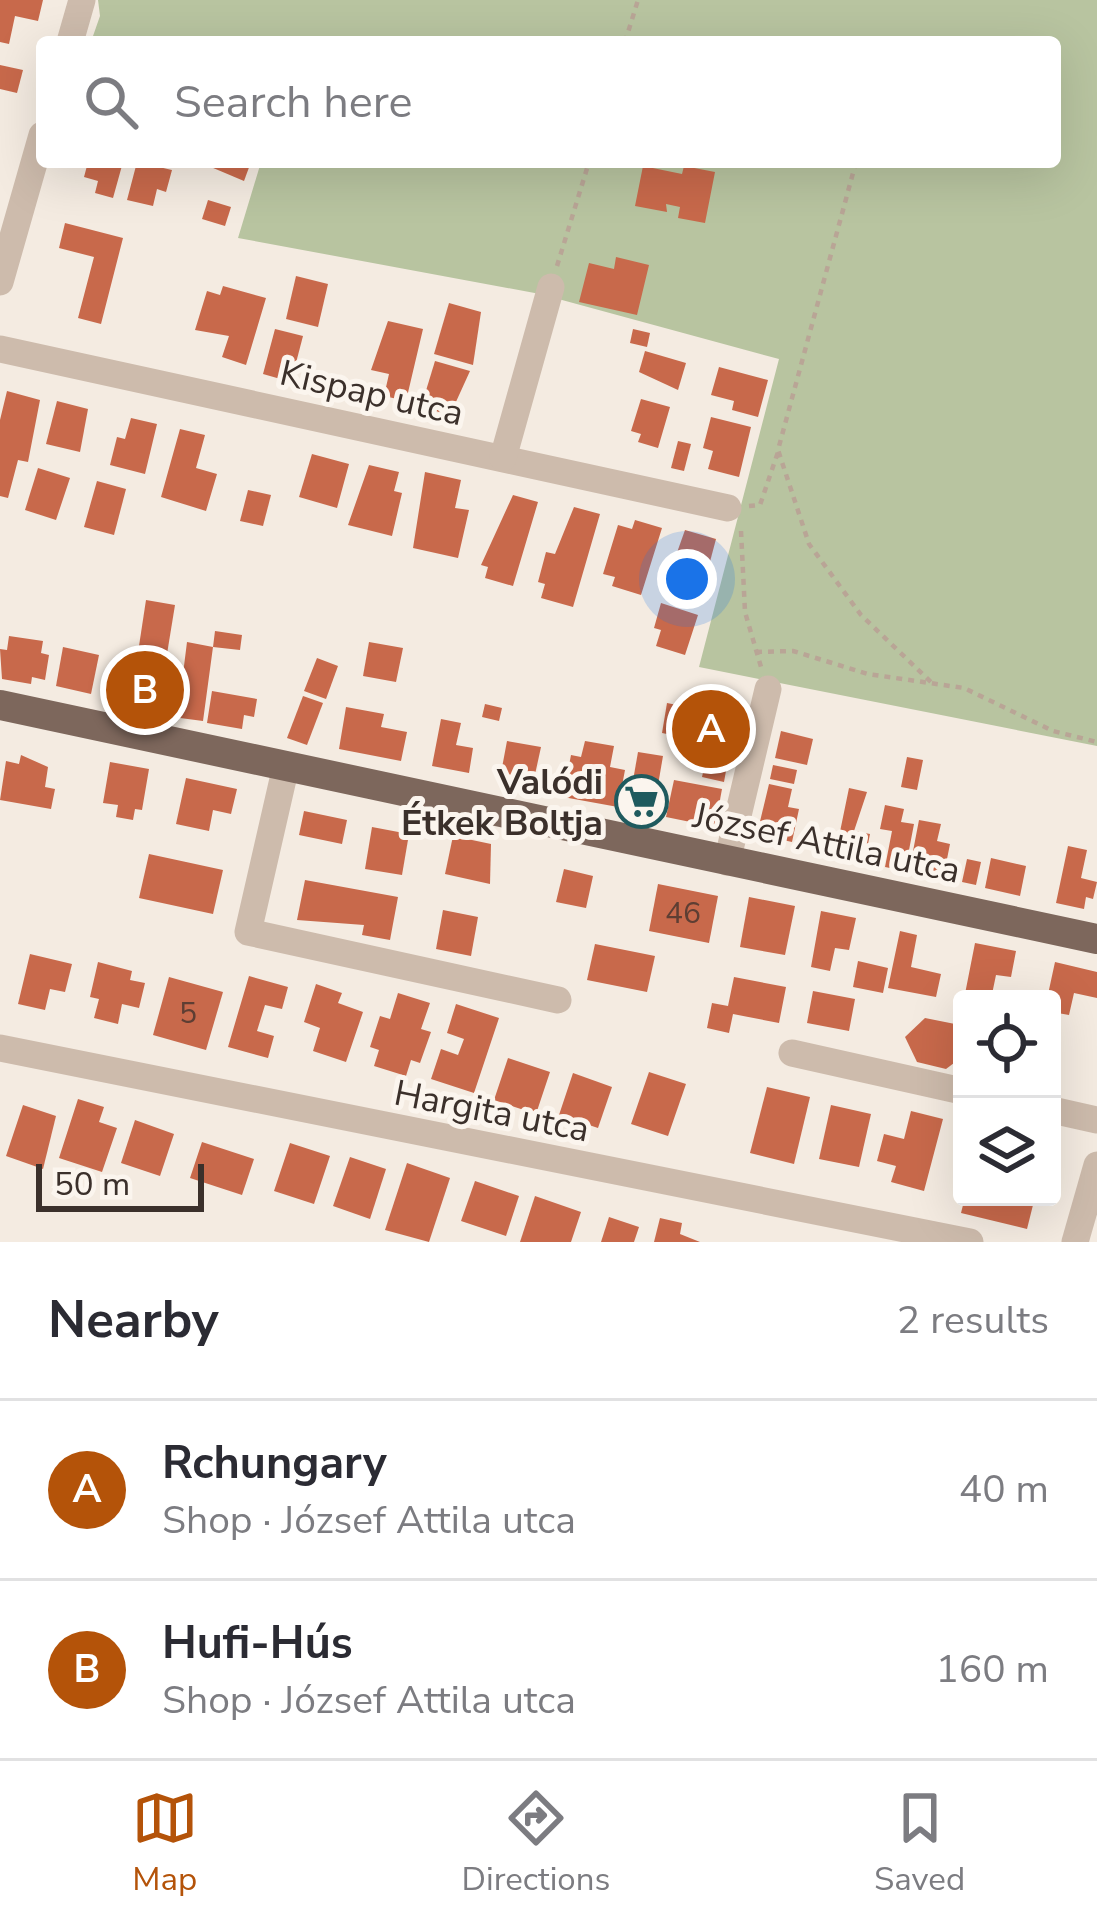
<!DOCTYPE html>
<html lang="en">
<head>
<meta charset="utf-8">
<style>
	:root { --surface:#fff; --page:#f2f2f3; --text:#2b2b33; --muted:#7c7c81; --line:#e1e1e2; --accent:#b45309 }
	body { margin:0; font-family:"Nunito Sans",sans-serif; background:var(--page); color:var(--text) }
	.controls { position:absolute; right:36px; bottom:36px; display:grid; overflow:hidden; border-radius:12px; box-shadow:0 12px 48px #0002 }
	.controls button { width:108px; height:108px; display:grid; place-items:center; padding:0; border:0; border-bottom:3px solid var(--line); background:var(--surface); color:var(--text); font:60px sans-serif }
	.scale { position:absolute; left:36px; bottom:30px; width:168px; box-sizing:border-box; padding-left:12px; border:6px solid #3b302b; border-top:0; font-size:33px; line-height:42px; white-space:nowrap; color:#3b302b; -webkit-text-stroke:9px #fbf5ee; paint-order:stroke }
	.you { position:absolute; left:687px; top:579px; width:42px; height:42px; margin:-30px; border:9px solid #fff; border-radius:50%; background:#1a73e8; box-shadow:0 0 0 18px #1a73e833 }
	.badge { display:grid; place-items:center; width:78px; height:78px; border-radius:50%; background:var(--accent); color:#fff; font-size:39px; font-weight:700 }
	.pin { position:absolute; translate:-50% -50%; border:6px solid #fff; box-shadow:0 3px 12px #0006 }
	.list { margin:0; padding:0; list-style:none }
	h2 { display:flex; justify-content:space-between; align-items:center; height:156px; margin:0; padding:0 48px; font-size:51px }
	h2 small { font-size:39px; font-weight:400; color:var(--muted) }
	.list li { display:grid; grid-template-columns:78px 1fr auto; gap:36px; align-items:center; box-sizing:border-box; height:180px; padding:0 48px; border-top:3px solid var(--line) }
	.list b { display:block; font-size:45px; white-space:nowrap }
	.list p { margin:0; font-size:39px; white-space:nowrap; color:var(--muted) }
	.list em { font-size:39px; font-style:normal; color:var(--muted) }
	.icon { flex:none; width:66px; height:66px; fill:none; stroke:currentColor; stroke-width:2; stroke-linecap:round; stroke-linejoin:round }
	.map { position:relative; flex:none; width:1097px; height:1242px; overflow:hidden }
	.search { position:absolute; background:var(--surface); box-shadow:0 12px 48px #0002; left:36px; right:36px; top:36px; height:132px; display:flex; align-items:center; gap:30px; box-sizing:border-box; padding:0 42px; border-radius:12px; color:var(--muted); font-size:45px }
	.sheet { height:516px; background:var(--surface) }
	nav { display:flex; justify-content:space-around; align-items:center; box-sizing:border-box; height:168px; border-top:3px solid var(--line); background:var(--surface); font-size:33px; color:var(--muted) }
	nav a { display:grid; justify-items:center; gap:6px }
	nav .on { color:var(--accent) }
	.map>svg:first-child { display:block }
	.green { fill:#b8c4a0 }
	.building { fill:#c8694b }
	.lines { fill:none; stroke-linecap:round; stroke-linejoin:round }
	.path { stroke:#b9a596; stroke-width:4.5; stroke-dasharray:6 6; stroke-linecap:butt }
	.minor { stroke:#cdbbac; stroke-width:27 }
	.major { stroke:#7d675c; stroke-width:30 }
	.labels { text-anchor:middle; stroke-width:10; stroke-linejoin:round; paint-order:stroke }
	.number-label { font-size:30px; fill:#5e3e33 }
	.street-label { font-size:36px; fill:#3b302b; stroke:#fbf5ee }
	.poi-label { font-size:36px; font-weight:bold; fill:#3b302b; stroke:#fbf5ee; text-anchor:end }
</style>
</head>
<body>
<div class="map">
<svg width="1097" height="1242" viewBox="0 0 1097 1242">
	<rect width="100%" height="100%" fill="#f4ebe1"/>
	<!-- green -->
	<polygon class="green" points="98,0 1097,0 1097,746 699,667 779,359 540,294 238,238 261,162 1055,162 1055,42 120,42 93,36 100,16"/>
	<!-- building -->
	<g class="building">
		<polygon points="0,0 43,0 38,21 15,16 9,44 0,42"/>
		<polygon points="0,65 23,70 17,93 0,89"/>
		<polygon points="88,162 123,162 113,198 95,193 98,181 84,177"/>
		<polygon points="137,162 172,170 166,192 157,189 153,206 127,200"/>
		<polygon points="199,162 251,162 244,181"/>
		<polygon points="643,166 682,174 684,166 715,172 705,223 678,218 680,207 666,204 667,212 635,206"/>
		<polygon points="208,200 231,207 225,226 202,219"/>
		<polygon points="65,223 123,238 101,324 78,318 94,257 59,248"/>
		<polygon points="616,257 649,265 637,315 579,302 589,263 614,269"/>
		<polygon points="296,276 328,284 318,327 286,319"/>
		<polygon points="223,286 266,298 246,365 222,357 229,336 195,330 207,291 220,295"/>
		<polygon points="449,303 481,312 473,365 434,354"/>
		<polygon points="388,321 423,329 406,401 384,396 389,374 371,370"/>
		<polygon points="275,329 303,336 291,382 263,374"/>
		<polygon points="633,329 650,333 647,347 630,343"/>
		<polygon points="645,351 686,363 678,390 639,372"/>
		<polygon points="435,361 470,371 450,415 421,407"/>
		<polygon points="719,367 768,380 758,417 732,410 734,401 711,395"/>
		<polygon points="7,391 40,400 28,462 18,460 8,498 0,496 0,420"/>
		<polygon points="641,399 670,407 658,448 638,442 641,434 631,431"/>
		<polygon points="57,401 88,409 80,452 46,444"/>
		<polygon points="711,417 751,427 739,477 708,469 713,451 703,448"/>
		<polygon points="131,418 157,424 145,474 110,465 117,437 125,439"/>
		<polygon points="180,429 205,435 196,468 217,474 206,511 161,497"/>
		<polygon points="678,441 691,444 684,471 671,468"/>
		<polygon points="312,454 349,464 337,508 299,497"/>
		<polygon points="369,465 399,472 394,491 402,493 392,536 348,525"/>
		<polygon points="38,468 70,478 56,520 25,510"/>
		<polygon points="425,472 461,480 455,508 469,510 458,558 413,548"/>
		<polygon points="97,481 126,489 114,535 84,527"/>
		<polygon points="248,490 271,495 263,526 240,521"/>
		<polygon points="513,495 538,502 513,586 485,578 488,567 481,565"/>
		<polygon points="574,507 600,514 573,607 541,598 545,584 538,582 546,552 555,554"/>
		<polygon points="635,520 662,528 641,595 612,586 615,577 603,574 618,525 632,529"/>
		<polygon points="685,530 716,539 703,588 668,578"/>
		<polygon points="146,600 175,605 158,709 130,705"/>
		<polygon points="661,603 698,615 685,655 656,646 661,630 654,628"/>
		<polygon points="215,631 242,635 240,650 213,647 203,721 165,716 170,681 182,682 187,642 213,647"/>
		<polygon points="9,636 43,641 41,653 49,655 45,680 32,677 31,684 2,679 0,649 7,650"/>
		<polygon points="369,642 403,648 396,682 363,676"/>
		<polygon points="63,647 99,655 91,694 56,686"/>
		<polygon points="317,658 338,666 326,699 304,691"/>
		<polygon points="212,691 257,699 254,717 244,715 242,729 207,723"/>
		<polygon points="303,696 323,703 307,745 287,738"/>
		<polygon points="667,703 722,714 716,744 662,733"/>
		<polygon points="485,704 502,708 499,721 482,717"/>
		<polygon points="346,707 384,714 381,727 407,732 401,761 339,749"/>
		<polygon points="441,719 461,723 456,745 473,748 469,773 432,766"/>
		<polygon points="781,731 813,739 807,765 775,758"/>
		<polygon points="507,741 541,747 534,779 501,773"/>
		<polygon points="585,741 614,746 610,767 625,770 618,807 563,797 571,755 581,757"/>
		<polygon points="719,746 730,749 724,782 702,777 708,750 718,752"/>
		<polygon points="638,752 663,756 653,814 628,809"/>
		<polygon points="21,755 48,767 45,787 55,789 51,809 0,800 6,761 19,764"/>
		<polygon points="907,757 923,760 917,790 901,787"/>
		<polygon points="110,762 149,769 142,810 135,809 133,820 116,817 118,805 103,803"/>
		<polygon points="773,765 797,770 794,784 770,779"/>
		<polygon points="186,778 237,789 231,814 213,810 209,831 176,824"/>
		<polygon points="674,780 722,789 715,827 666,817"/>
		<polygon points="769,784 792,789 788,807 799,809 792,842 757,834"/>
		<polygon points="849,788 867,792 854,831 870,834 868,844 876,846 872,863 835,856"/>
		<polygon points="885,805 904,809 901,822 914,824 905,871 885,867 892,831 880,829"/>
		<polygon points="304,811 347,820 342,844 299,835"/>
		<polygon points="919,820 941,824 937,841 950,844 943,879 909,872"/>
		<polygon points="372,827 409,834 402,875 365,869"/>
		<polygon points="453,836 491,844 490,884 445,874"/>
		<polygon points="1068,846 1087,850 1081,878 1097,882 1093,899 1086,897 1084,909 1056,903"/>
		<polygon points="149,854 223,870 213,914 139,898"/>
		<polygon points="991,858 1026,866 1020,896 985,888"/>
		<polygon points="967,859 981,862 976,885 962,882"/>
		<polygon points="564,869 593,876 586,908 556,902"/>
		<polygon points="305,880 398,897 390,940 362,935 364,925 297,920"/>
		<polygon points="658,884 718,896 709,943 649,931"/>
		<polygon points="749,897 795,906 785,955 740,947"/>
		<polygon points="443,910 478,917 471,956 436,949"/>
		<polygon points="821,911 856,918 849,950 835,948 830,971 811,967"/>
		<polygon points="900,931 917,935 911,967 941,974 936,997 888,988"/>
		<polygon points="975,943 1016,951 1011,977 996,975 991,999 964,999"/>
		<polygon points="595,944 655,956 647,992 587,980"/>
		<polygon points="30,954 72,964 65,992 50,989 45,1010 18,1004"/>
		<polygon points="858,961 888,968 883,993 853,987"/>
		<polygon points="98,962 132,971 130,980 145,983 139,1008 122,1004 118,1024 94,1018 99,999 90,997"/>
		<polygon points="1055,962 1097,972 1097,998 1074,993 1069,1015 1052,1012 1052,999 1047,999"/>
		<polygon points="249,976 288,987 282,1009 265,1005 257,1031 274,1036 268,1058 228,1047"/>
		<polygon points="169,977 223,992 206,1050 153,1035"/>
		<polygon points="734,977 786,987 779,1023 733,1014 729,1033 707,1028 712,1003 728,1006"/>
		<polygon points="316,984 342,993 338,1003 363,1012 346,1062 313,1051 320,1028 304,1022"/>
		<polygon points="813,991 855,999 849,1031 807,1023"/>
		<polygon points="398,993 430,1003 421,1029 431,1032 420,1063 411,1060 406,1076 374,1066 379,1050 370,1047 380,1016 390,1019"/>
		<polygon points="456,1004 499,1018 474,1093 431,1079 441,1049 458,1055 464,1039 447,1033"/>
		<polygon points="925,1018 960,1025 962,1057 946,1069 917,1062 905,1037"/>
		<polygon points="508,1058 550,1072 536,1114 494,1100"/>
		<polygon points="649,1072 686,1084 668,1136 631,1124"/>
		<polygon points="573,1073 612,1087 598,1128 559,1115"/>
		<polygon points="767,1087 810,1097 794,1164 750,1153"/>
		<polygon points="78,1099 104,1107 99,1122 117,1128 102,1172 59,1158"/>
		<polygon points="23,1105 56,1116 43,1169 6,1156"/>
		<polygon points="831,1105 871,1114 859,1167 819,1159"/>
		<polygon points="911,1111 943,1119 924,1191 891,1182 896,1166 877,1161 884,1134 904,1139"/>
		<polygon points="135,1120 174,1134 160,1176 121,1163"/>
		<polygon points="202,1142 254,1159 242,1195 190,1178"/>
		<polygon points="290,1143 330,1156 314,1204 274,1191"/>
		<polygon points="350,1157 386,1169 370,1219 333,1206"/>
		<polygon points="407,1163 450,1178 429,1242 385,1230"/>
		<polygon points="475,1181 519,1196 506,1236 461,1221"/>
		<polygon points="535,1196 581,1212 571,1242 520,1242"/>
		<polygon points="965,1197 1035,1197 1027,1229 961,1213"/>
		<polygon points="609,1217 639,1227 634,1242 601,1242"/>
		<polygon points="660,1218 682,1223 680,1234 700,1242 654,1242"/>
	</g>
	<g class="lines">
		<!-- path -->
		<g class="path">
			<polyline points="625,42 638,0"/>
			<polyline points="856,162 778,450 809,544 861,615 933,684"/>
			<polyline points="557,266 589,162"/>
			<polyline points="749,506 760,505 778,452"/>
			<polyline points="741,531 745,612 761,667"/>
			<polyline points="756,652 793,651 868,674 964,688 1053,731 1097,742"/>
		</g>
		<!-- minor -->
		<g class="minor">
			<polyline points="70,42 82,0"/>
			<polyline points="0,282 42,135"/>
			<polyline points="0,349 728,508"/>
			<polyline points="503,458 551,287"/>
			<polyline points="286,766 248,932 558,1000"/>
			<polyline points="727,862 768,689"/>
			<polyline points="0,1048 970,1242"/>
			<polyline points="792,1053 962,1091"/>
			<polyline points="1052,1110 1097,1120"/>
			<polyline points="1075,1242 1097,1165"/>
		</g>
		<!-- major -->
		<polyline class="major" points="0,705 1097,939"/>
	</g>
	<!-- icons -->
	<defs>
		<symbol id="supermarket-ring" viewBox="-11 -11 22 22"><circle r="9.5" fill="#fbf5ee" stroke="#1f5a5e" stroke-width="1.5"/><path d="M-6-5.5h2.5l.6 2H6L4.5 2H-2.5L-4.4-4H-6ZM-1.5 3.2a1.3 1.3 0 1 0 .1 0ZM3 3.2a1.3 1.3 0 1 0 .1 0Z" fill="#1f5a5e"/></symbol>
	</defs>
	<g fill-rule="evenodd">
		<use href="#supermarket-ring" x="612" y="772" width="59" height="59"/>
	</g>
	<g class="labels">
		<!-- number labels -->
		<g class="number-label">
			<text x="683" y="923">46</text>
			<text x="188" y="1023">5</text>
		</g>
		<!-- street labels -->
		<g class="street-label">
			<text transform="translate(372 392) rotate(13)" y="13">Kispap utca</text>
			<text transform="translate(827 842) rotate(12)" y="13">József Attila utca</text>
			<text transform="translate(492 1110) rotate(11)" y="13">Hargita utca</text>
		</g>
		<!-- poi labels -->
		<g class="poi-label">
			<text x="603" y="794">Valódi<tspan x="603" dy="41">Étkek Boltja</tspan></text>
		</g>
	</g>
</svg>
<div class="controls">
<button><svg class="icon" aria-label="locate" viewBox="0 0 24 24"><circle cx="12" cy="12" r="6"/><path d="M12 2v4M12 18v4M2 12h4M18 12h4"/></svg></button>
<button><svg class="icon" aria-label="layers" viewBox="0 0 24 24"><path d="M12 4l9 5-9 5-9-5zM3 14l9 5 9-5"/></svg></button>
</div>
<div class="scale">50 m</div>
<div class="you"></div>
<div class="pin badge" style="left:711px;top:729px">A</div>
<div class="pin badge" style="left:145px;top:690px">B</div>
<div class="search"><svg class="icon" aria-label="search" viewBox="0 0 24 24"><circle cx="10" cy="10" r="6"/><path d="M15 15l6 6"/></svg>Search here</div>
</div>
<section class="sheet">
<h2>Nearby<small>2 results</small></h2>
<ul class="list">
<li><span class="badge">A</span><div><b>Rchungary</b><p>Shop · József Attila utca</p></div><em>40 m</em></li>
<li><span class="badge">B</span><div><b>Hufi-Hús</b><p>Shop · József Attila utca</p></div><em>160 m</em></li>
</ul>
</section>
<nav>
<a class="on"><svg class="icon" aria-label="map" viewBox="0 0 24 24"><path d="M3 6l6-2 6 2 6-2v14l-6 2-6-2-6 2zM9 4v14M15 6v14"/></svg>Map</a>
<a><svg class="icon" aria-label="directions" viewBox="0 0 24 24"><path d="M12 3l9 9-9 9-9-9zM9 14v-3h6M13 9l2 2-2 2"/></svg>Directions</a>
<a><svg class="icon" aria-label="saved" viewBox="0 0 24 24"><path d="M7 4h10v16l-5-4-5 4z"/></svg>Saved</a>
</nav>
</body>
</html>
